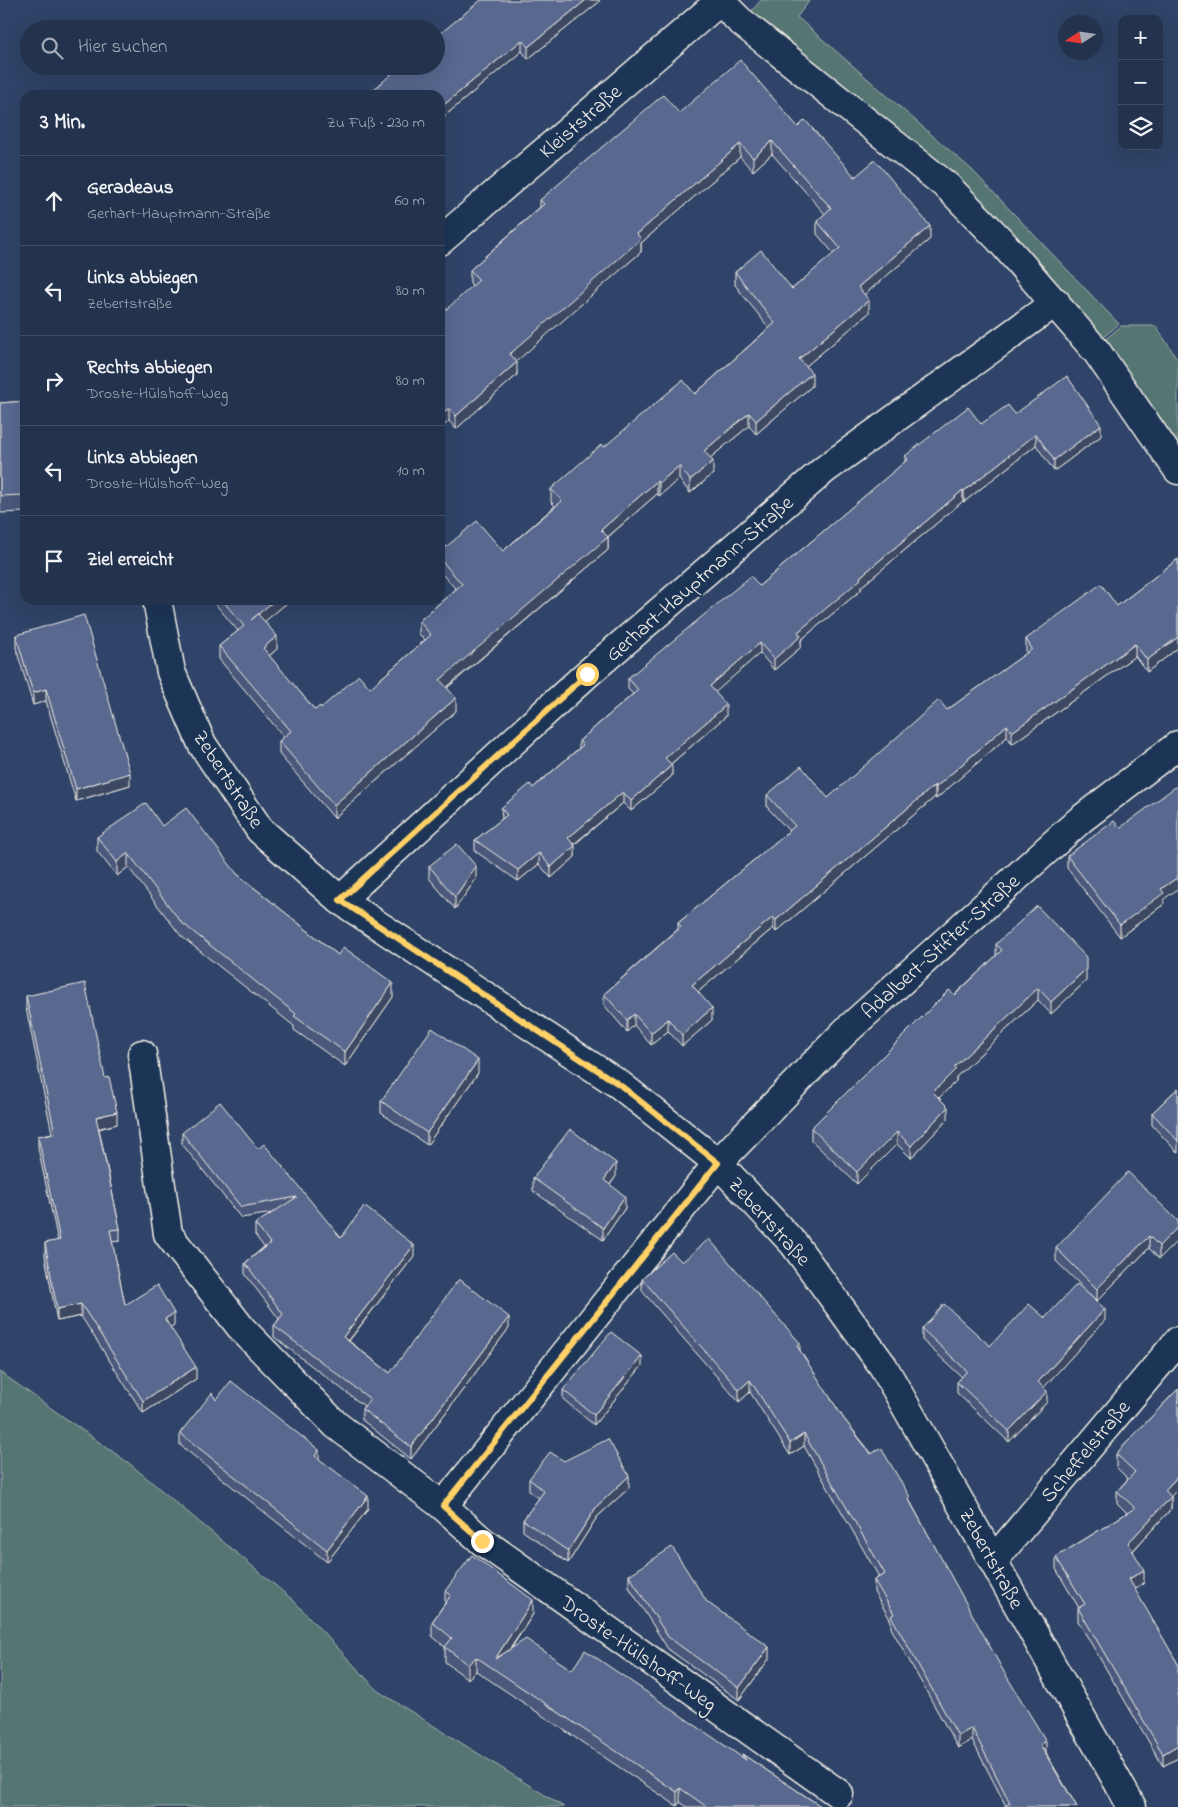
<!DOCTYPE html>
<html lang="de">
<head>
<meta charset="utf-8">
<style>
	:root { --surface:#23334e; --page:#2b3b55; --text:#f1f3f6; --muted:#a3aab6; --line:#404e66 }
	body { margin:0; font-family:"Indie Flower",sans-serif; background:var(--page); color:var(--text) }
	.controls { position:absolute; right:15px; top:15px; display:grid; overflow:hidden; border-radius:10px; box-shadow:0 5px 20px #0002 }
	.controls button { width:45px; height:45px; display:grid; place-items:center; padding:0; border:0; border-bottom:1px solid var(--line); background:var(--surface); color:var(--text); font:25px sans-serif }
	.compass { position:absolute; left:1058px; top:15px; width:45px; height:45px; border-radius:50%; background:var(--surface); box-shadow:0 5px 20px #0002; rotate:258deg }
	.stop { position:absolute; width:15px; height:15px; margin:-11px; border:4px solid #ffd166; border-radius:50%; background:#fff }
	.stop.end { background:#ffd166; border-color:#fff; box-shadow:0 1px 5px #0008 }
	.list { margin:0; padding:0; list-style:none }
	h2 { display:flex; justify-content:space-between; align-items:center; height:65px; margin:0; padding:0 20px; font-size:21px }
	h2 small { font-size:16px; font-weight:400; color:var(--muted) }
	.list li { display:grid; grid-template-columns:32px 1fr auto; gap:15px; align-items:center; box-sizing:border-box; height:90px; padding:0 20px; border-top:1px solid var(--line) }
	.list b { display:block; font-size:19px; white-space:nowrap }
	.list p { margin:0; font-size:16px; white-space:nowrap; color:var(--muted) }
	.list em { font-size:16px; font-style:normal; color:var(--muted) }
	.icon { flex:none; width:28px; height:28px; fill:none; stroke:currentColor; stroke-width:2; stroke-linecap:round; stroke-linejoin:round }
	.map { position:relative; flex:none; width:1178px; height:1807px; overflow:hidden }
	.search { position:absolute; background:var(--surface); box-shadow:0 5px 20px #0002; left:20px; top:20px; width:425px; height:55px; display:flex; align-items:center; gap:12px; box-sizing:border-box; padding:0 18px; border-radius:28px; color:var(--muted); font-size:19px }
	.panel { position:absolute; background:var(--surface); box-shadow:0 5px 20px #0002; left:20px; top:90px; width:425px; height:515px; border-radius:15px }
	.map>svg:first-child { display:block }
	.green { fill:#547473; stroke:#a4b2ae }
	.lines { fill:none; stroke-linecap:round; stroke-linejoin:round }
	.minor-casing { stroke:#f4f1e8; stroke-width:31 }
	.minor { stroke:#1d3557; stroke-width:28 }
	.wall { fill:#4c597b; stroke:#f4f1e8 }
	.shaded-wall { fill:#3e4864; stroke:#f4f1e8 }
	.building { fill:#58678f; stroke:#f4f1e8 }
	.route { stroke:#ffd166; stroke-width:6 }
	.labels { text-anchor:middle; stroke-width:4; stroke-linejoin:round; paint-order:stroke }
	.street-label { font-size:21px; fill:#f4f1e8; stroke:#1d3557 }
</style>
</head>
<body>
<div class="map">
<svg width="1178" height="1807" viewBox="0 0 1178 1807">
	<rect width="100%" height="100%" fill="#2f4468"/>
	<filter id="ink" filterUnits="userSpaceOnUse"><feTurbulence type="fractalNoise" baseFrequency=".02" numOctaves="2"/><feDisplacementMap in="SourceGraphic" scale="10" xChannelSelector="R" yChannelSelector="G"/><feConvolveMatrix kernelMatrix="1 2 1 2 8 2 1 2 1" color-interpolation-filters="sRGB"/></filter>
	<g filter="url(#ink)">
		<!-- green -->
		<g class="green">
			<polygon points="761,0 810,0 797,17 972,170 1119,324 1097,343 746,18"/>
			<polygon points="1121,326 1156,326 1178,360 1178,459 1100,344"/>
			<polygon points="0,1372 130,1464 294,1601 378,1691 564,1807 0,1807"/>
		</g>
		<g class="lines">
			<defs>
				<g id="minor">
					<polyline points="719,0 739,20 948,187 1000,240 1097,352 1178,470"/>
					<polyline points="440,241 720,1"/>
					<polyline points="157,600 171,672 202,744 260,830 340,900 620,1085 718,1163 794,1244 883,1366 1132,1807"/>
					<polyline points="340,900 587,674 824,470 1056,302"/>
					<polyline points="142,1054 168,1234 242,1329 336,1425 443,1506 482,1541 839,1794"/>
					<polyline points="443,1506 718,1163 845,1032 1080,820 1178,745"/>
					<polyline points="993,1561 1178,1341"/>
				</g>
			</defs>
			<!-- minor casing -->
			<use href="#minor" class="minor-casing"/>
			<!-- minor -->
			<use href="#minor" class="minor"/>
		</g>
		<!-- wall -->
		<g class="wall">
			<polygon points="599,0 599,2 528,59 522,51 441,119 441,122 440,95 492,1"/>
			<polygon points="679,113 798,127 855,177 930,239 864,295 869,313 806,366 812,386 756,434 749,426 710,458 713,474 690,493 679,479 659,496 657,494 608,537 608,550 447,688 456,711 334,818 279,754 279,741 284,737 219,659 219,646 238,631 212,600 288,600 288,602 265,621 277,649 269,656 315,710 370,688 425,640 419,634 419,621 456,589 440,572 440,552 503,551 555,506 551,502 551,489 604,447 695,394 769,328 735,285 735,272 792,289 834,254 817,234 817,221 825,214 772,154 753,171 740,157 641,243 641,252 516,361 517,375 456,429 449,421 440,429 473,286 470,283 470,270 540,207 540,200"/>
			<polygon points="25,401 25,512 0,513 0,403"/>
			<polygon points="1015,414 1101,436 1054,471 1036,445 964,502 963,501 861,587 861,590 801,640 801,647 774,670 760,653 715,692 726,716 671,764 672,776 631,811 623,803 574,845 575,857 551,878 539,864 518,881 475,851 475,840 502,819 501,808 533,788 579,748 579,741 633,694 628,689 628,678 759,586 905,462 905,456 981,424"/>
			<polygon points="1178,559 1178,648 1147,672 1135,656 1012,744 1007,737 936,799 935,797 776,932 773,928 698,992 712,1020 682,1046 668,1031 651,1045 634,1025 627,1032 604,1005 604,994 678,929 678,923 789,831 767,807 767,795 828,798 947,710 1027,653 1026,651 1026,639 1117,606"/>
			<polygon points="16,635 130,785 76,801 46,701 33,705 16,648"/>
			<polygon points="162,826 237,874 338,955 393,997 345,1066 294,1030 294,1026 181,936 128,867 117,876 97,851 97,837"/>
			<polygon points="1067,856 1164,899 1164,904 1120,937 1067,868"/>
			<polygon points="429,866 476,879 455,909 429,878"/>
			<polygon points="996,944 1086,981 1051,1014 1038,1000 956,1077 956,1081 939,1098 948,1119 911,1158 897,1144 857,1184 811,1140 811,1128 996,956"/>
			<polygon points="26,996 105,1078 117,1124 99,1129 120,1229 120,1241 112,1242 125,1305 174,1325 170,1327 196,1379 143,1413 81,1316 57,1321 45,1256 45,1243 58,1241 38,1148 38,1136 52,1133 26,1008"/>
			<polygon points="478,1073 427,1145 381,1113 381,1101"/>
			<polygon points="1178,1088 1178,1153 1152,1125 1152,1113"/>
			<polygon points="182,1133 258,1149 341,1238 414,1256 349,1341 390,1373 509,1328 411,1459 362,1420 362,1409 364,1406 274,1337 274,1326 279,1319 245,1274 245,1263 264,1247 255,1235 255,1224 273,1213 241,1218 182,1144"/>
			<polygon points="616,1176 610,1185 625,1208 603,1240 533,1191 533,1178"/>
			<polygon points="1178,1221 1178,1240 1159,1259 1149,1248 1097,1301 1056,1261 1056,1248"/>
			<polygon points="682,1262 800,1352 844,1419 910,1501 1046,1753 1077,1807 1006,1806 972,1740 958,1748 891,1628 891,1621 874,1592 874,1580 879,1577 804,1446 790,1455 750,1392 739,1402 642,1291 642,1279"/>
			<polygon points="1045,1318 1105,1320 1043,1388 1047,1402 1009,1442 957,1393 957,1382 962,1377 922,1340 922,1329 990,1346"/>
			<polygon points="642,1366 594,1425 563,1399 563,1390"/>
			<polygon points="1178,1389 1178,1489 1171,1496 1171,1509 1133,1551 1144,1583 1134,1589 1178,1664 1178,1758 1163,1766 1078,1621 1078,1608 1079,1608 1056,1569 1056,1557 1127,1513 1117,1503 1117,1491 1128,1479 1116,1467 1116,1454"/>
			<polygon points="216,1400 319,1459 368,1509 327,1562 180,1445 180,1433"/>
			<polygon points="564,1461 629,1488 597,1517 568,1563 523,1531 523,1520 539,1498 529,1491 529,1479"/>
			<polygon points="629,1575 707,1602 769,1659 739,1700 668,1649 629,1587"/>
			<polygon points="445,1591 533,1614 511,1649 572,1670 742,1758 742,1754 822,1807 687,1807 680,1802 677,1806 476,1671 468,1679 445,1662 445,1647 432,1636 432,1622 445,1603"/>
		</g>
		<!-- shaded-wall -->
		<g class="shaded-wall">
			<polygon points="586,0 599,0 599,2 528,59 528,47"/>
			<polygon points="522,40 522,51 441,119 441,122 440,123 440,108"/>
			<polygon points="772,141 772,154 753,171 753,158"/>
			<polygon points="740,144 740,157 641,243 641,252 510,367 510,354 637,234"/>
			<polygon points="930,226 930,239 858,300 858,287"/>
			<polygon points="869,300 869,313 799,372 799,359"/>
			<polygon points="517,362 517,375 456,429 456,416"/>
			<polygon points="812,373 812,386 756,434 756,421"/>
			<polygon points="449,408 449,421 440,429 440,416"/>
			<polygon points="749,413 749,426 704,463 704,451"/>
			<polygon points="1101,425 1101,436 1054,471 1054,460"/>
			<polygon points="1036,434 1036,445 964,502 964,491"/>
			<polygon points="713,461 713,474 690,493 690,480"/>
			<polygon points="679,466 679,479 659,496 659,483"/>
			<polygon points="657,481 657,494 603,541 608,537 608,550 440,693 440,680 601,530"/>
			<polygon points="963,490 963,501 861,587 861,590 801,640 801,647 774,670 774,659 798,632 860,577"/>
			<polygon points="275,600 288,600 288,602 251,633 251,620"/>
			<polygon points="277,636 277,649 263,661 263,648"/>
			<polygon points="1178,637 1178,648 1147,672 1147,660"/>
			<polygon points="760,643 760,653 710,697 710,686"/>
			<polygon points="1135,644 1135,656 1012,744 1012,732"/>
			<polygon points="46,689 46,701 33,705 33,693"/>
			<polygon points="456,698 456,711 334,818 334,805"/>
			<polygon points="726,705 726,716 665,769 665,758"/>
			<polygon points="1007,725 1007,737 936,799 936,787"/>
			<polygon points="672,765 672,776 631,811 631,801"/>
			<polygon points="130,773 130,785 76,801 76,789"/>
			<polygon points="935,785 935,797 776,932 776,920"/>
			<polygon points="623,792 623,803 568,849 568,838"/>
			<polygon points="575,846 575,857 551,878 551,867"/>
			<polygon points="128,853 128,867 117,876 117,862"/>
			<polygon points="539,853 539,864 518,881 518,870"/>
			<polygon points="476,866 476,879 455,909 455,897"/>
			<polygon points="1178,877 1178,889 1164,899 1164,904 1120,937 1120,925 1161,889"/>
			<polygon points="773,917 773,928 692,997 692,985"/>
			<polygon points="1086,969 1086,981 1051,1014 1051,1002"/>
			<polygon points="393,983 393,997 345,1066 345,1052"/>
			<polygon points="1038,988 1038,1000 956,1077 956,1081 933,1104 933,1092 954,1067"/>
			<polygon points="712,1008 712,1020 682,1046 682,1035"/>
			<polygon points="634,1014 634,1025 627,1032 627,1020"/>
			<polygon points="668,1019 668,1031 651,1045 651,1033"/>
			<polygon points="478,1060 478,1073 427,1145 427,1133"/>
			<polygon points="948,1107 948,1119 911,1158 911,1146"/>
			<polygon points="117,1112 117,1124 96,1129 96,1117"/>
			<polygon points="897,1132 897,1144 857,1184 857,1172"/>
			<polygon points="616,1163 616,1176 604,1193 604,1180"/>
			<polygon points="625,1196 625,1208 603,1240 603,1228"/>
			<polygon points="1178,1227 1178,1240 1159,1259 1159,1246"/>
			<polygon points="1149,1236 1149,1248 1097,1301 1097,1289"/>
			<polygon points="414,1245 414,1256 343,1348 343,1337"/>
			<polygon points="81,1304 81,1316 57,1321 57,1309"/>
			<polygon points="1105,1309 1105,1320 1038,1394 1038,1382"/>
			<polygon points="174,1313 174,1325 165,1331 165,1319"/>
			<polygon points="509,1317 509,1328 411,1459 411,1447"/>
			<polygon points="800,1343 800,1355 797,1346"/>
			<polygon points="642,1356 642,1366 594,1425 594,1415"/>
			<polygon points="196,1367 196,1379 143,1413 143,1401"/>
			<polygon points="750,1380 750,1392 739,1402 739,1390"/>
			<polygon points="1047,1391 1047,1402 1009,1442 1009,1431"/>
			<polygon points="804,1434 804,1446 790,1455 790,1443"/>
			<polygon points="319,1450 319,1463 315,1456"/>
			<polygon points="629,1476 629,1488 597,1517 568,1563 568,1551 597,1506"/>
			<polygon points="1178,1476 1178,1489 1165,1502 1165,1490"/>
			<polygon points="368,1496 368,1509 327,1562 327,1550"/>
			<polygon points="1171,1497 1171,1509 1128,1556 1128,1543"/>
			<polygon points="1144,1570 1144,1583 1129,1592 1129,1579"/>
			<polygon points="533,1600 533,1614 496,1670 495,1659"/>
			<polygon points="769,1647 769,1659 739,1700 739,1688"/>
			<polygon points="476,1657 476,1671 468,1679 468,1665"/>
			<polygon points="972,1728 972,1740 958,1748 958,1736"/>
			<polygon points="1046,1741 1046,1753 1040,1745"/>
			<polygon points="1178,1745 1178,1758 1163,1766 1163,1754"/>
			<polygon points="680,1788 680,1802 677,1806 677,1792"/>
		</g>
		<!-- building -->
		<g class="building">
			<polygon points="481,0 586,0 528,47 522,40 440,108 440,95 367,95 401,66 436,66 436,37"/>
			<polygon points="740,60 798,127 805,120 855,177 875,160 930,226 858,287 869,300 799,359 812,373 756,421 749,413 704,451 713,461 690,480 679,466 659,483 657,481 601,530 608,537 440,680 456,698 334,805 279,741 291,731 219,646 244,626 222,600 275,600 251,620 258,614 277,636 263,648 315,710 320,706 321,708 359,675 370,688 431,635 419,621 462,584 440,559 440,552 477,521 503,551 562,501 551,489 602,444 604,447 683,380 695,394 775,323 735,272 761,250 792,289 840,248 817,221 831,208 772,141 753,158 740,144 637,234 641,239 510,354 517,362 456,416 449,408 440,416 440,315 479,280 470,270 544,204 540,200 663,95 679,113"/>
			<polygon points="1067,376 1101,425 1054,460 1036,434 964,491 963,490 860,577 861,579 798,632 801,636 774,659 760,643 710,686 726,705 665,758 672,765 631,801 623,792 568,838 575,846 551,867 539,853 518,870 475,840 507,815 501,808 530,784 533,788 583,745 579,741 638,690 628,678 751,576 759,586 908,459 905,456 968,407 981,424 1008,405 1015,414"/>
			<polygon points="25,401 25,495 0,496 0,403"/>
			<polygon points="1178,559 1178,637 1147,660 1135,644 1012,732 1007,725 936,787 935,785 776,920 773,917 692,985 712,1008 682,1035 668,1019 651,1033 634,1014 627,1020 604,994 681,927 678,923 795,826 767,795 801,766 828,798 939,700 947,710 1032,649 1026,639 1101,584 1117,606"/>
			<polygon points="84,615 130,773 76,789 46,689 33,693 16,635"/>
			<polygon points="1178,785 1178,877 1161,889 1164,893 1120,925 1067,856 1114,821 1120,828"/>
			<polygon points="146,803 162,826 186,808 237,874 338,955 343,947 393,983 345,1052 294,1016 296,1014 181,922 128,853 117,862 97,837"/>
			<polygon points="457,844 476,866 455,897 429,866"/>
			<polygon points="1037,906 1086,957 1086,969 1051,1002 1038,988 954,1067 956,1069 933,1092 948,1107 911,1146 897,1132 857,1172 811,1128 949,990 955,995 1002,950 996,944"/>
			<polygon points="85,983 105,1078 109,1077 117,1112 96,1117 120,1229 110,1230 125,1305 157,1285 174,1313 165,1319 196,1367 143,1401 81,1304 57,1309 45,1243 60,1240 38,1136 55,1133 26,996"/>
			<polygon points="432,1028 478,1060 427,1133 381,1101"/>
			<polygon points="1178,1088 1178,1141 1152,1113"/>
			<polygon points="220,1102 258,1149 264,1144 341,1238 364,1206 414,1245 343,1337 390,1373 459,1279 509,1317 411,1447 362,1409 370,1399 274,1326 283,1314 245,1263 270,1243 255,1224 297,1197 241,1207 182,1133"/>
			<polygon points="570,1129 616,1163 604,1180 625,1196 603,1228 533,1178"/>
			<polygon points="1128,1172 1178,1221 1178,1227 1159,1246 1149,1236 1097,1289 1056,1248"/>
			<polygon points="709,1239 800,1343 797,1346 844,1419 871,1454 881,1448 910,1497 908,1498 1004,1672 1046,1741 1040,1745 1077,1807 1004,1807 1010,1803 972,1728 958,1736 891,1616 894,1614 874,1580 885,1574 804,1434 790,1443 750,1380 739,1390 642,1279 672,1252 682,1262"/>
			<polygon points="1077,1284 1105,1309 1038,1382 1047,1391 1009,1431 957,1382 967,1371 922,1329 944,1304 990,1346 1029,1304 1045,1318"/>
			<polygon points="611,1332 642,1356 594,1415 563,1390"/>
			<polygon points="231,1381 319,1450 315,1456 368,1496 327,1550 180,1433 212,1393 216,1400"/>
			<polygon points="1178,1389 1178,1476 1165,1490 1171,1497 1128,1543 1144,1570 1129,1579 1178,1664 1178,1745 1163,1754 1078,1608 1085,1604 1056,1557 1135,1508 1117,1491 1135,1472 1116,1454"/>
			<polygon points="608,1439 629,1476 597,1506 568,1551 523,1520 544,1491 529,1479 550,1452 564,1461"/>
			<polygon points="672,1547 707,1602 769,1647 739,1688 668,1637 629,1575"/>
			<polygon points="472,1555 533,1600 495,1659 526,1639 572,1670 585,1650 746,1760 742,1754 822,1807 707,1807 680,1788 677,1792 476,1657 468,1665 445,1647 452,1638 432,1622 451,1595 445,1591"/>
		</g>
	</g>
	<g class="lines" filter="url(#ink)">
		<!-- route -->
		<polyline class="route" points="482,1541 443,1506 718,1163 620,1085 340,900 587,674"/>
	</g>
	<g class="labels">
		<!-- street labels -->
		<g class="street-label">
			<text transform="translate(580 121) rotate(-41)" y="7">Kleiststraße</text>
			<text transform="translate(699 578) rotate(-41)" y="7">Gerhart-Hauptmann-Straße</text>
			<text transform="translate(229 779) rotate(57)" y="7">Zebertstraße</text>
			<text transform="translate(940 946) rotate(-42)" y="7">Adalbert-Stifter-Straße</text>
			<text transform="translate(770 1221) rotate(48)" y="7">Zebertstraße</text>
			<text transform="translate(1085 1451) rotate(-50)" y="7">Scheffelstraße</text>
			<text transform="translate(992 1558) rotate(61)" y="7">Zebertstraße</text>
			<text transform="translate(639 1653) rotate(35)" y="7">Droste-Hülshoff-Weg</text>
		</g>
	</g>
</svg>
<div class="controls">
<button>+</button>
<button>−</button>
<button><svg class="icon" aria-label="layers" viewBox="0 0 24 24"><path d="M12 4l9 5-9 5-9-5zM3 14l9 5 9-5"/></svg></button>
</div>
<svg class="compass" viewBox="-18 -18 36 36"><path d="M0-13l5 13h-10z" fill="#e53935"/><path d="M0 13l5-13h-10z" fill="#a3aab6"/></svg>
<div class="stop" style="left:587px;top:674px"></div>
<div class="stop end" style="left:482px;top:1541px"></div>
<div class="search"><svg class="icon" aria-label="search" viewBox="0 0 24 24"><circle cx="10" cy="10" r="6"/><path d="M15 15l6 6"/></svg>Hier suchen</div>
<section class="panel">
<h2>3 Min.<small>Zu Fuß · 230 m</small></h2>
<ul class="list">
<li><svg class="icon" aria-label="ahead" viewBox="0 0 24 24"><path d="M12 20V5M6 11l6-6 6 6"/></svg><div><b>Geradeaus</b><p>Gerhart-Hauptmann-Straße</p></div><em>60 m</em></li>
<li><svg class="icon" aria-label="left" viewBox="0 0 24 24"><path d="M17 20v-9H6M10 6l-5 5 5 5"/></svg><div><b>Links abbiegen</b><p>Zebertstraße</p></div><em>80 m</em></li>
<li><svg class="icon" aria-label="right" viewBox="0 0 24 24"><path d="M7 20v-9h11M14 6l5 5-5 5"/></svg><div><b>Rechts abbiegen</b><p>Droste-Hülshoff-Weg</p></div><em>80 m</em></li>
<li><svg class="icon" aria-label="left" viewBox="0 0 24 24"><path d="M17 20v-9H6M10 6l-5 5 5 5"/></svg><div><b>Links abbiegen</b><p>Droste-Hülshoff-Weg</p></div><em>10 m</em></li>
<li><svg class="icon" aria-label="arrive" viewBox="0 0 24 24"><path d="M6 21V4h12l-3 4 3 4H6"/></svg><div><b>Ziel erreicht</b></div></li>
</ul>
</section>
</div>
</body>
</html>
